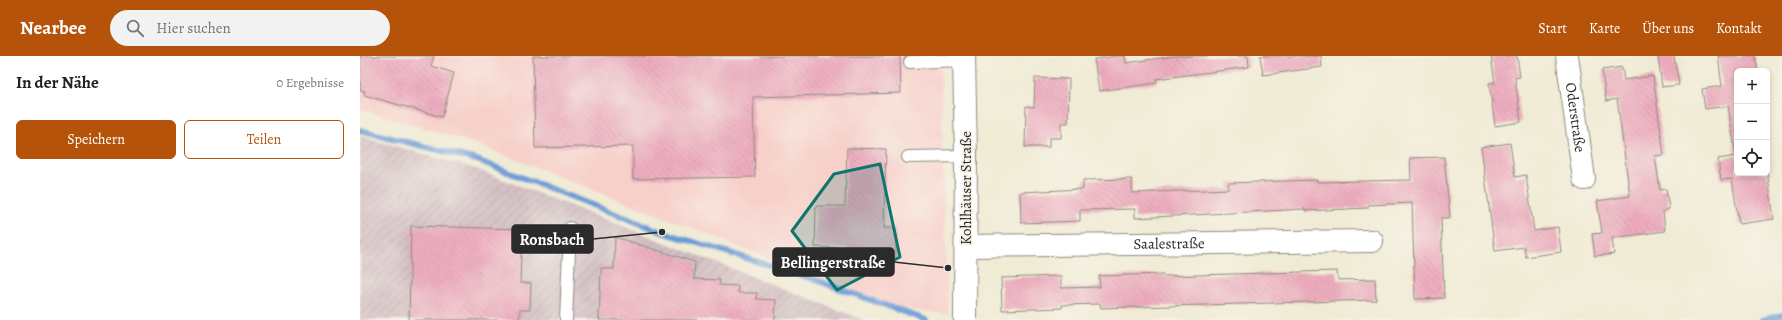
<!DOCTYPE html>
<html lang="de">
<head>
<meta charset="utf-8">
<style>
	:root { --surface:#fff; --page:#f2f2f2; --text:#222; --muted:#767676; --line:#e0e0e0; --accent:#b45309 }
	body { margin:0; font-family:Alegreya,serif; background:var(--page); color:var(--text) }
	.controls { position:absolute; right:12px; top:12px; display:grid; overflow:hidden; border-radius:6px; box-shadow:0 2px 6px #0003 }
	.controls button { width:36px; height:36px; display:grid; place-items:center; padding:0; border:0; border-bottom:1px solid var(--line); background:var(--surface); color:var(--text); font:20px sans-serif }
	.list { margin:0; padding:0; list-style:none }
	h2 { display:flex; justify-content:space-between; align-items:center; height:52px; margin:0; padding:0 16px; font-size:17px }
	h2 small { font-size:13px; font-weight:400; color:var(--muted) }
	.actions { display:flex; gap:8px; padding:12px 16px }
	.actions a { flex:1; padding:9px 0; border:1px solid var(--accent); border-radius:6px; text-align:center; font-size:14px; color:var(--accent) }
	.actions .main { background:var(--accent); color:#fff }
	.icon { flex:none; width:22px; height:22px; fill:none; stroke:currentColor; stroke-width:2; stroke-linecap:round; stroke-linejoin:round }
	.map { position:relative; flex:none; width:1422px; height:264px; overflow:hidden }
	header { display:flex; align-items:center; gap:24px; box-sizing:border-box; height:56px; padding:0 20px; background:var(--accent); color:#fff }
	header strong { font-size:19px }
	nav { display:flex; gap:22px; margin-inline-start:auto; font-size:14px }
	.search { width:280px; height:36px; background:var(--page); display:flex; align-items:center; gap:10px; box-sizing:border-box; padding:0 14px; border-radius:22px; color:var(--muted); font-size:15px }
	main { display:flex }
	aside { flex:1; background:var(--surface) }
	.map>svg:first-child { display:block }
	.built { fill:#f7d0ca }
	.industrial { fill:url(#industrial-furrows) }
	.lines { fill:none; stroke-linecap:round; stroke-linejoin:round }
	.stream { stroke:#6c9cd6; stroke-width:6 }
	.building { fill:url(#building-back-hatch) }
	.service-casing { stroke:#8e8b80; stroke-width:14 }
	.minor-casing { stroke:#8e8b80; stroke-width:24 }
	.tertiary-casing { stroke:#8e8b80; stroke-width:24 }
	.service { stroke:#fff; stroke-width:12 }
	.minor { stroke:#fff; stroke-width:22 }
	.tertiary { stroke:#fff; stroke-width:22 }
	.marked { fill:#0f766e; fill-opacity:0.2; stroke:#0f766e; stroke-width:3; stroke-linejoin:round }
	.labels { text-anchor:middle; stroke-width:3.5; stroke-linejoin:round; paint-order:stroke }
	.street-label { font-size:15px; fill:#2b2b2b; stroke:#f7f3e8 }
	.leader { fill:none; stroke:#2b2b2b; stroke-width:1.5 }
	.callout-dot { fill:#2b2b2b; stroke:#f7f3e8; stroke-width:1.5 }
	.callout { fill:#2b2b2b; stroke:#2b2b2b; stroke-width:1.5 }
	.callout-label { font-size:16px; text-anchor:middle; font-weight:bold; fill:#fff }
</style>
</head>
<body>
<header>
<strong>Nearbee</strong>
<div class="search"><svg class="icon" aria-label="search" viewBox="0 0 24 24"><circle cx="10" cy="10" r="6"/><path d="M15 15l6 6"/></svg>Hier suchen</div>
<nav><a>Start</a><a>Karte</a><a>Über uns</a><a>Kontakt</a></nav>
</header>
<main>
<aside>
<h2>In der Nähe<small>0 Ergebnisse</small></h2>
<ul class="list">
</ul>
<div class="actions"><a class="main">Speichern</a><a>Teilen</a></div>
</aside>
<div class="map">
<svg width="1422" height="264" viewBox="0 0 1422 264">
	<defs>
		<pattern id="industrial-furrows" width="10" height="10" patternUnits="userSpaceOnUse"><rect width="10" height="10" fill="#d2bec2"/><path d="M-1 1l2-2M0 10L10 0M9 11l2-2" fill="none" stroke="#b4a3a7"/></pattern>
		<pattern id="building-back-hatch" width="6" height="6" patternUnits="userSpaceOnUse"><rect width="6" height="6" fill="#eeadbf"/><path d="M-1 5l2 2M0 0l6 6M5-1l2 2" fill="none" stroke="#cc95a4"/></pattern>
	</defs>
	<rect width="100%" height="100%" fill="#f7f3e8"/>
	<filter id="ink" filterUnits="userSpaceOnUse"><feTurbulence type="fractalNoise" baseFrequency=".025" numOctaves="2"/><feDisplacementMap in="SourceGraphic" scale="8" xChannelSelector="R" yChannelSelector="G"/><feConvolveMatrix kernelMatrix="1 2 1 2 8 2 1 2 1" color-interpolation-filters="sRGB"/></filter>
	<filter id="wash" filterUnits="userSpaceOnUse"><feTurbulence type="fractalNoise" baseFrequency=".012" numOctaves="4" result="noise"/><feDisplacementMap in="SourceGraphic" scale="16" xChannelSelector="R" yChannelSelector="G"/><feGaussianBlur stdDeviation="0.9" result="paint"/><feColorMatrix in="noise" values="0 0 0 0 0 0 0 0 0 0 0 0 0 0 0 0 0 1.4 0 .05"/><feComposite in="paint" operator="in"/></filter>
	<g filter="url(#wash)">
		<rect width="100%" height="100%" fill="#f0ebd4"/>
		<!-- built -->
		<polygon class="built" points="0,0 580,0 588,258 537,252 113,87 0,53"/>
		<!-- industrial -->
		<polygon class="industrial" points="0,80 116,113 504,264 0,264"/>
		<g class="lines">
			<!-- stream -->
			<g class="stream">
				<polyline points="0,74 117,104 302,176 453,223 566,264"/>
				<polyline points="1403,264 1422,259"/>
			</g>
		</g>
		<g id="blocks">
			<!-- building -->
			<g class="building">
				<polygon points="0,0 74,0 71,10 94,17 82,61 4,39 5,35 0,34"/>
				<polygon points="173,0 540,0 541,37 393,41 395,121 273,123 273,90 175,92"/>
				<polygon points="757,0 765,0 766,7 814,0 888,0 889,11 796,23 797,27 739,35 734,3"/>
				<polygon points="900,0 961,0 962,11 903,19"/>
				<polygon points="1131,0 1157,0 1160,21 1155,22 1161,66 1135,70 1129,27 1135,27"/>
				<polygon points="1298,0 1314,0 1319,29 1302,31"/>
				<polygon points="1358,0 1395,0 1398,15 1377,15 1377,117 1407,117 1407,114 1414,163 1379,168 1372,123 1361,124 1358,103 1376,100 1368,50 1345,53 1342,33 1362,30"/>
				<polygon points="1262,11 1264,24 1293,20 1304,99 1295,100 1300,134 1306,133 1309,153 1303,155 1305,175 1252,182 1254,198 1235,200 1232,178 1242,177 1237,145 1270,140 1257,43 1246,45 1242,14"/>
				<polygon points="675,22 709,23 708,67 701,67 701,82 689,82 689,91 665,91 666,50 674,51"/>
				<polygon points="1150,87 1155,121 1166,119 1174,175 1198,171 1201,196 1166,201 1164,191 1135,195 1121,91"/>
				<polygon points="487,92 526,93 524,172 536,172 536,201 486,200 487,192 455,191 456,150 485,150"/>
				<polygon points="1084,101 1090,162 1081,162 1084,242 1055,243 1052,147 1008,149 1008,152 945,155 945,153 775,162 775,153 720,154 720,165 661,167 660,136 723,133 723,124 772,123 772,137 869,133 868,127 957,124 957,126 1051,124 1050,102"/>
				<polygon points="51,170 162,173 160,227 171,227 170,254 160,254 159,264 49,264"/>
				<polygon points="255,181 335,206 334,223 360,224 359,229 378,230 378,237 397,237 396,243 416,244 415,264 239,264 241,212 254,213"/>
				<polygon points="977,215 978,224 1015,223 1016,244 741,252 740,248 702,249 702,252 642,254 641,222 701,220 701,232 740,231 739,220 803,218 803,220"/>
			</g>
		</g>
	</g>
	<g filter="url(#ink)">
		<use href="#blocks" fill-opacity="0" stroke="#8e8b80" stroke-width="1"/>
		<g class="lines">
			<defs>
				<g id="service">
					<polyline points="550,6 605,4"/>
					<polyline points="548,101 606,100"/>
					<polyline points="206,264 210,172"/>
				</g>
				<g id="minor">
					<path id="s1" d="M1207 0 1224 123"/>
					<path id="s2" d="M607 190 1012 185"/>
				</g>
				<polyline id="tertiary" points="604,0 606,100 605,264"/>
			</defs>
			<!-- service casing -->
			<use href="#service" class="service-casing"/>
			<!-- minor casing -->
			<use href="#minor" class="minor-casing"/>
			<!-- tertiary casing -->
			<use href="#tertiary" class="tertiary-casing"/>
			<!-- service -->
			<use href="#service" class="service"/>
			<!-- minor -->
			<use href="#minor" class="minor"/>
			<!-- tertiary -->
			<use href="#tertiary" class="tertiary"/>
		</g>
	</g>
	<!-- marked area -->
	<path class="marked" d="M520 108 540 201 477 234 432 175 474 118Z"/>
	<g class="labels">
		<!-- street labels -->
		<g class="street-label">
			<text dy="5" stroke="none"><textPath href="#s1" startOffset="62">Oderstraße</textPath></text>
			<text transform="translate(606 132) rotate(-90)" y="5">Kohlhäuser Straße</text>
			<text dy="5" stroke="none"><textPath href="#s2" startOffset="202">Saalestraße</textPath></text>
		</g>
	</g>
	<!-- callouts -->
	<path class="leader" d="M302 176L233 183M588 212L534 206"/>
	<g class="callout-dot">
		<circle cx="302" cy="176" r="4"/>
		<circle cx="588" cy="212" r="4"/>
	</g>
	<g class="callout">
		<rect x="152" y="169" width="81" height="28" rx="4"/>
		<rect x="413" y="192" width="121" height="28" rx="4"/>
	</g>
	<g class="callout-label">
		<text x="192" y="189">Ronsbach</text>
		<text x="473" y="212">Bellingerstraße</text>
	</g>
</svg>
<div class="controls">
<button>+</button>
<button>−</button>
<button><svg class="icon" aria-label="locate" viewBox="0 0 24 24"><circle cx="12" cy="12" r="6"/><path d="M12 2v4M12 18v4M2 12h4M18 12h4"/></svg></button>
</div>
</div>
</main>
</body>
</html>
